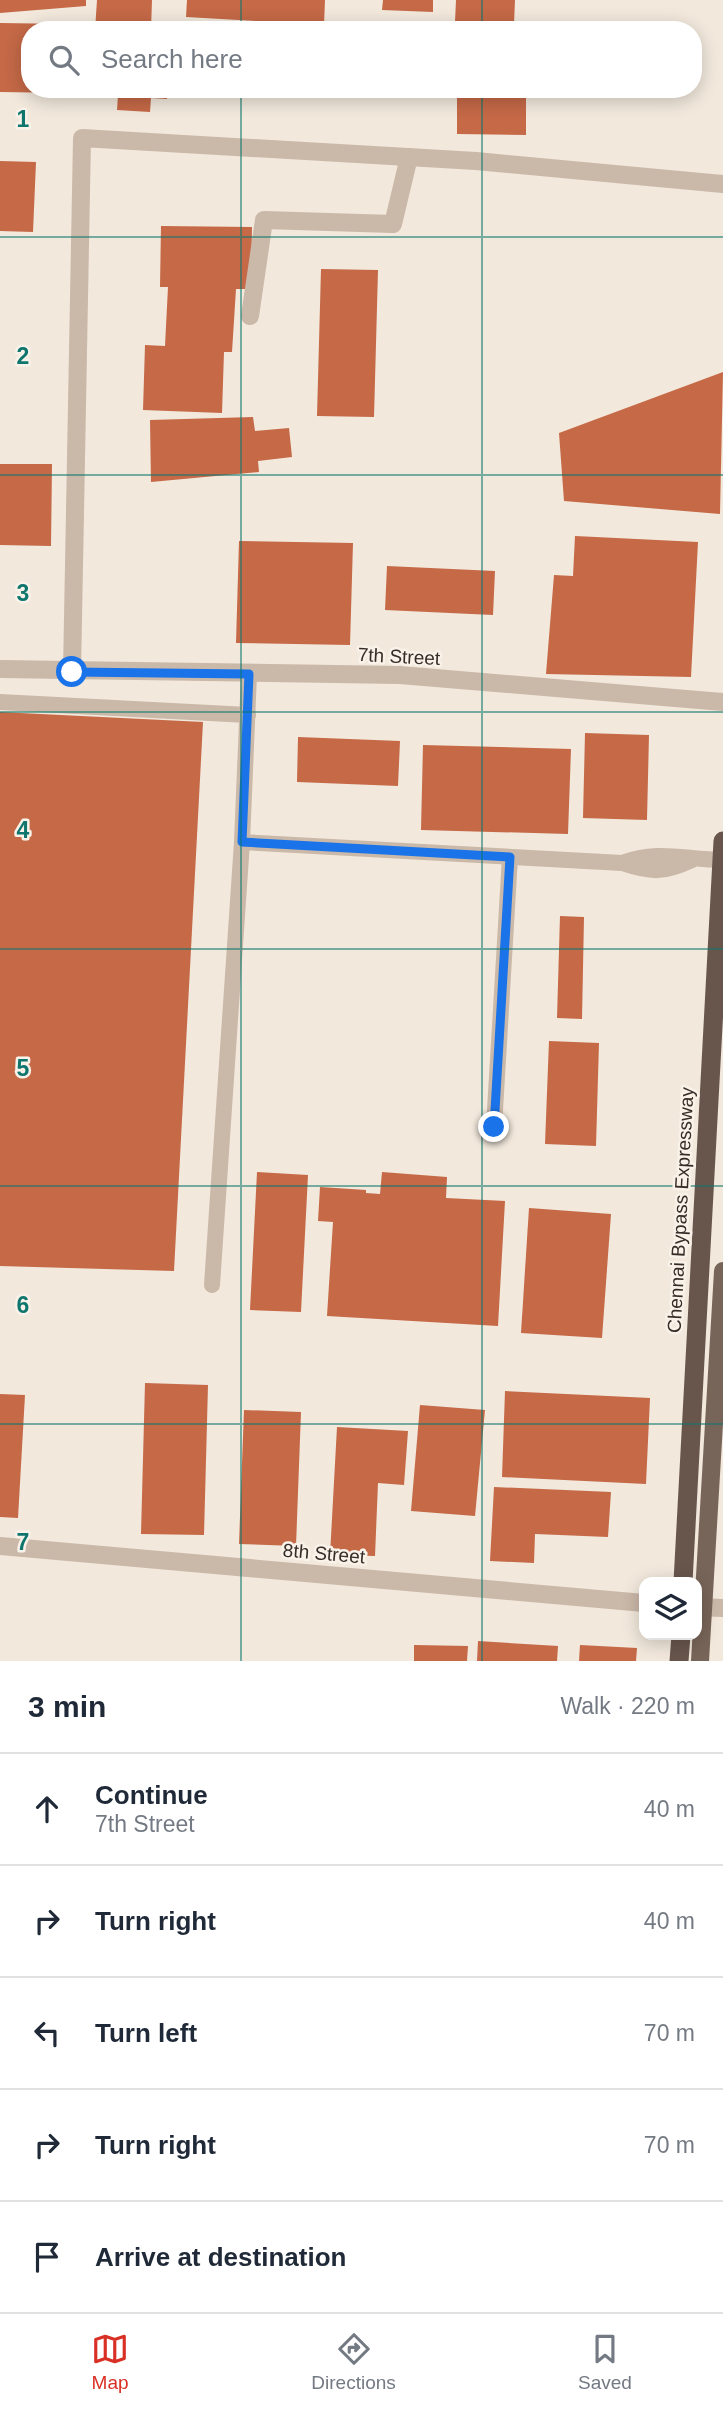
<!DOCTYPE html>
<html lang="en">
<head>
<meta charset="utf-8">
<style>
	:root { --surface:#fff; --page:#f6f6f7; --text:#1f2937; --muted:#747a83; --line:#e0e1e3; --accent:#d93025 }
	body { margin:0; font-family:Arial,sans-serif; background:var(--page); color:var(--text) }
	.controls { position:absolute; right:21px; bottom:21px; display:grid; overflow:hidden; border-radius:14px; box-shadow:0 4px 18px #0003 }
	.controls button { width:63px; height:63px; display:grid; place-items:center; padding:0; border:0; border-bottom:2px solid var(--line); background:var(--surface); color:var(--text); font:35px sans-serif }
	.stop { position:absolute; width:21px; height:21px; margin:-16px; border:5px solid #1a73e8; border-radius:50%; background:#fff }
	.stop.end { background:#1a73e8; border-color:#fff; box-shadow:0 2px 7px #0008 }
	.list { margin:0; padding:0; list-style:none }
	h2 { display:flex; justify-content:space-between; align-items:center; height:91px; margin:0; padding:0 28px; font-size:30px }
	h2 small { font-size:23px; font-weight:400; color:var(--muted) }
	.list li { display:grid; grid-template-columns:46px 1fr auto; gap:21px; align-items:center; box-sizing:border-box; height:112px; padding:0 28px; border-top:2px solid var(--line) }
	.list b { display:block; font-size:26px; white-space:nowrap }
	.list p { margin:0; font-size:23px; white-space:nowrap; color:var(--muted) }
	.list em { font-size:23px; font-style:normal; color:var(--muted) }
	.icon { flex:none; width:38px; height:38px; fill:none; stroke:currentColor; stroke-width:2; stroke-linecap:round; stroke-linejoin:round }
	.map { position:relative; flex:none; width:723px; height:1661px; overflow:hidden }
	.search { position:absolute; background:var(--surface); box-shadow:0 4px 18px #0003; left:21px; right:21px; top:21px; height:77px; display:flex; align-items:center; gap:18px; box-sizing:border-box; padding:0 24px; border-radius:28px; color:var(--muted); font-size:26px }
	.sheet { height:651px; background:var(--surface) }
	nav { display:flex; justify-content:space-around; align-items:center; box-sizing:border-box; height:98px; border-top:2px solid var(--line); background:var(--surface); font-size:19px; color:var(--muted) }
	nav a { display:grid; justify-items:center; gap:4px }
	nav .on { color:var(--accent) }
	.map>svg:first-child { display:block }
	.building { fill:#c56947 }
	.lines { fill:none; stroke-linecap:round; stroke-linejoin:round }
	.service { stroke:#cab8a8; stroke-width:16 }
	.minor { stroke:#cab8a8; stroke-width:18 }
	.primary { stroke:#786559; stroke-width:18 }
	.trunk { stroke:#68564c; stroke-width:19 }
	.trunk-bridge { stroke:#68564c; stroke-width:19 }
	.route { stroke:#1a73e8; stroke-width:9 }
	.grid { fill:none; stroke:#0f766e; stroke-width:2; stroke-opacity:0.55 }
	.labels { text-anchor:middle; stroke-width:5; stroke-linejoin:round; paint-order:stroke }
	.street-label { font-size:19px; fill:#372d28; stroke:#f9f2e9 }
	.grid-label { font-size:23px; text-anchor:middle; font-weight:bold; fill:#0f766e; stroke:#f9f2e9; stroke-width:5; stroke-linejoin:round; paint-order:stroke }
</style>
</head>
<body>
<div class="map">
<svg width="723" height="1661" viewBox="0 0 723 1661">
	<rect width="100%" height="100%" fill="#f2e8dc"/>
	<!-- building -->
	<g class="building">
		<polygon points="0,0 86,0 86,6 0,13"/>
		<polygon points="97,0 152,0 151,30 95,30"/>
		<polygon points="187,0 325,0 324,25 186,17"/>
		<polygon points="383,0 433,0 433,12 382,10"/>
		<polygon points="456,0 515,0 514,24 455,22"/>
		<polygon points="0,23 68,24 68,30 30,30 30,89 67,89 67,93 0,92"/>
		<polygon points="92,89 168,89 167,99 151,98 150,112 117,110 118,95 92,94"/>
		<polygon points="457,89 526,89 526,135 457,134"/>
		<polygon points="0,161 36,162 33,232 0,231"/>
		<polygon points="161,226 252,227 251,289 236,289 232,352 224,352 222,413 143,410 145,345 165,346 168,287 160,287"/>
		<polygon points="321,269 378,270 374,417 317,416"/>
		<polygon points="723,372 720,514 564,501 559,433"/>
		<polygon points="253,417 255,431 289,428 292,457 258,461 259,472 151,482 150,420"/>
		<polygon points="0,464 52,464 51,546 0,545"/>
		<polygon points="575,536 698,542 691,677 546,674 554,575 573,576"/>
		<polygon points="239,541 353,543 350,645 236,643"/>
		<polygon points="387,566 495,571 493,615 385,610"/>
		<polygon points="0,712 203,722 174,1271 0,1266"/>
		<polygon points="585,733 649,735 647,820 583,818"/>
		<polygon points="298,737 400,741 398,786 297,782"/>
		<polygon points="423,745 571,749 568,834 421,830"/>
		<polygon points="560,916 584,917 582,1019 557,1018"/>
		<polygon points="549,1041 599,1043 596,1146 545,1144"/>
		<polygon points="257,1172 308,1175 301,1312 250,1310"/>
		<polygon points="382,1172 447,1177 446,1198 505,1201 498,1326 327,1316 333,1222 318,1221 320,1187 366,1190 366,1193 380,1194"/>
		<polygon points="529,1208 611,1214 602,1338 521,1333"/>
		<polygon points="145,1383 208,1385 204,1535 141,1534"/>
		<polygon points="505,1391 650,1398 646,1484 502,1477"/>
		<polygon points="0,1394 25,1395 18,1518 0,1517"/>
		<polygon points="420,1405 485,1410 475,1516 411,1511"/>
		<polygon points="244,1410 301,1412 296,1546 239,1544"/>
		<polygon points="337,1427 408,1431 404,1485 378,1483 375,1556 330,1555"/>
		<polygon points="494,1487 611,1492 608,1537 535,1534 534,1563 490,1561"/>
		<polygon points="478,1641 558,1646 557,1661 477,1661"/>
		<polygon points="414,1645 468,1646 467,1661 414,1661"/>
		<polygon points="580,1645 637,1648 636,1661 579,1661"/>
	</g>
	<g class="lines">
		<!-- service -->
		<g class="service">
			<polyline points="249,674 242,842 622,863"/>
			<polyline points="0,702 248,715"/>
			<path d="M692 860C664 873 652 873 622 863 659 849 685 860 723 860"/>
			<polyline points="494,1127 510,857"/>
			<polyline points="212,1285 242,842"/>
		</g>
		<!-- minor -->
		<g class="minor">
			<polyline points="250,316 264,220 393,224 409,157"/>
			<polyline points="0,669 400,675 723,702"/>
			<polyline points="72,672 82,138 476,161 723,184"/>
			<polyline points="0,1546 644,1603"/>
			<polyline points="697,1607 723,1608"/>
		</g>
		<!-- primary -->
		<polyline class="primary" points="700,1661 723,1271"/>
		<!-- trunk -->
		<polyline class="trunk" points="679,1661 681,1635"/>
		<!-- trunk-bridge -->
		<polyline class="trunk-bridge" points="683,1582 723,841"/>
	</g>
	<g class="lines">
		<!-- route -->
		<polyline class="route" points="72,672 249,674 242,842 510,857 494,1127"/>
	</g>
	<!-- grid -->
	<path class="grid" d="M241 0V30M482 0V30M241 89V1661M482 89V1661M0 237H723M0 475H723M0 712H723M0 949H723M0 1186H723M0 1424H723"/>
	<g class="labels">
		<!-- street labels -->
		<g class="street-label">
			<text transform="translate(399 656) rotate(3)" y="7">7th Street</text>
			<text transform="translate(680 1210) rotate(-87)" y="7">Chennai Bypass Expressway</text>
			<text transform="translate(324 1553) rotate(5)" y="7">8th Street</text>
		</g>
	</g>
	<g class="grid-label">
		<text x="23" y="127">1</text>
		<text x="23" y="364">2</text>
		<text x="23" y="601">3</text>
		<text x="23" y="838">4</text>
		<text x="23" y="1076">5</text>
		<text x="23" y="1313">6</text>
		<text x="23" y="1550">7</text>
	</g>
</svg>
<div class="controls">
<button><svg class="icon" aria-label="layers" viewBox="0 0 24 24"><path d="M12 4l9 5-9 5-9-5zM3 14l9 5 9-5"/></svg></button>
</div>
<div class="stop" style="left:72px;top:672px"></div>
<div class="stop end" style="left:494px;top:1127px"></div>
<div class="search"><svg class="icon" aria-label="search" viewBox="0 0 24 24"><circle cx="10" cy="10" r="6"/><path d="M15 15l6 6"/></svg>Search here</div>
</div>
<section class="sheet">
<h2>3 min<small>Walk · 220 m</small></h2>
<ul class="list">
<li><svg class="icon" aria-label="ahead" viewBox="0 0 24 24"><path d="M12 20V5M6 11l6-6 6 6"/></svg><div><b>Continue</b><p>7th Street</p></div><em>40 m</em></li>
<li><svg class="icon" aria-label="right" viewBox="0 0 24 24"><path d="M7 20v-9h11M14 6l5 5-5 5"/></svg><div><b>Turn right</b></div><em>40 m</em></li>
<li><svg class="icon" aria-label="left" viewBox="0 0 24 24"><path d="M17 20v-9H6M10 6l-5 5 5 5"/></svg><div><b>Turn left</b></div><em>70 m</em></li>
<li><svg class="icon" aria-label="right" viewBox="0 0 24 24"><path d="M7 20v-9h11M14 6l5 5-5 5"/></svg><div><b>Turn right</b></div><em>70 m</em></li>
<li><svg class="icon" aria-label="arrive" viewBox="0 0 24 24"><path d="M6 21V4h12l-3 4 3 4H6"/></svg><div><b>Arrive at destination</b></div></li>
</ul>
</section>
<nav>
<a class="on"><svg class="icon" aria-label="map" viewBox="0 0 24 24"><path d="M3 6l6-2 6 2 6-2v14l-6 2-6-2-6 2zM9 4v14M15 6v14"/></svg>Map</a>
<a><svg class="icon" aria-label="directions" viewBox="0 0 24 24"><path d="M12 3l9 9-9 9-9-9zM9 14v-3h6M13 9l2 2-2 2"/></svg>Directions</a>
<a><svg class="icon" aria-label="saved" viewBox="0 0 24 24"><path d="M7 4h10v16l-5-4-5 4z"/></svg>Saved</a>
</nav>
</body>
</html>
